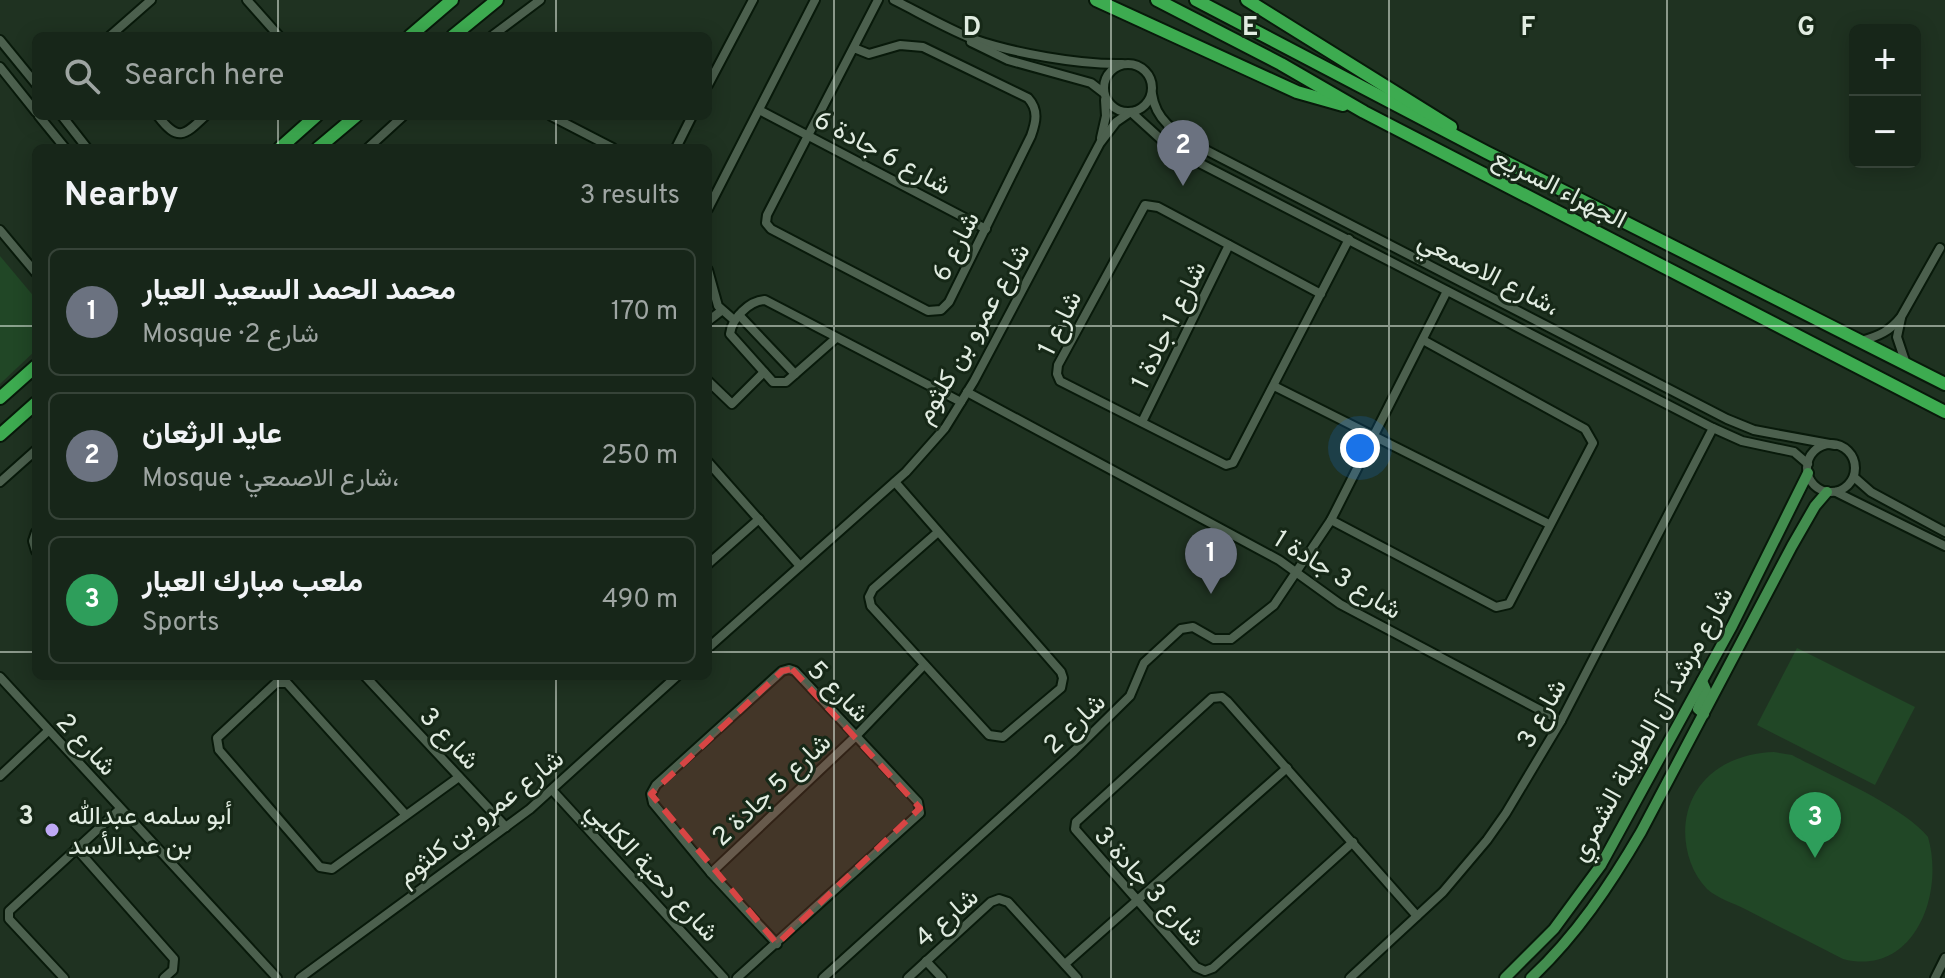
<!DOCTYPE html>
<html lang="en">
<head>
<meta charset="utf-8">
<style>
	:root { --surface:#172619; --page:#202e22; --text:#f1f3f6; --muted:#9ea5a2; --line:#364338; --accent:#bea9f5 }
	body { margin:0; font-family:Overpass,Vazirmatn,sans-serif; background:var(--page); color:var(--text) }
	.controls { position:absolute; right:24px; top:24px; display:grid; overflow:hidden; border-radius:12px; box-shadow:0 4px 20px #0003 }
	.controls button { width:72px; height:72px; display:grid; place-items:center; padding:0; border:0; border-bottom:2px solid var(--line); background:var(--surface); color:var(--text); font:40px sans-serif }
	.you { position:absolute; left:1360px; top:448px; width:28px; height:28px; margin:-20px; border:6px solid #fff; border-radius:50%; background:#1a73e8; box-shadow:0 0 0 12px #1a73e833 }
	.badge { display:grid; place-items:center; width:52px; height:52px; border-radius:50%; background:var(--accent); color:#fff; font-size:26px; font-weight:700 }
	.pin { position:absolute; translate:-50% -66px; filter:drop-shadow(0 2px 4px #0008) }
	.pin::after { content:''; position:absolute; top:42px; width:28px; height:24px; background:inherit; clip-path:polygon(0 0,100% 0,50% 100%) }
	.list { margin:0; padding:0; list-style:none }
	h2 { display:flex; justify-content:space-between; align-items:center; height:104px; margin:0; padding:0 32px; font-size:34px }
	h2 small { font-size:26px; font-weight:400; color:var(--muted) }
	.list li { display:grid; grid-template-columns:52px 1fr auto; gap:24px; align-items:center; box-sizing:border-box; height:128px; margin:0 16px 16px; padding:0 16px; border:2px solid var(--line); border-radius:12px }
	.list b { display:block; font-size:30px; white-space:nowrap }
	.list p { margin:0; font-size:26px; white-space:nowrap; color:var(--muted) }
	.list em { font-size:26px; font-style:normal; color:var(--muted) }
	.icon { flex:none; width:44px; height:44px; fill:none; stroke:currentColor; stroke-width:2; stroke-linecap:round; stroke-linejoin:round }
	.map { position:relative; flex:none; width:1945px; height:978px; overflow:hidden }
	.search { position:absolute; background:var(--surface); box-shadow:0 4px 20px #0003; left:32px; top:32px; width:680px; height:88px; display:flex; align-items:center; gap:20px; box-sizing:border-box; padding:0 28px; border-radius:12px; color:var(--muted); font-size:30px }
	.panel { position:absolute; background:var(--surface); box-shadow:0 4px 20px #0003; left:32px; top:144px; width:680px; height:536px; border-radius:12px }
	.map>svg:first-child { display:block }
	.green { fill:#214726 }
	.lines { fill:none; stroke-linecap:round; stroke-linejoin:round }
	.minor-casing { stroke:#08190a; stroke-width:12 }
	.major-casing { stroke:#08190a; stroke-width:14 }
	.highway-casing { stroke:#08190a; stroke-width:16 }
	.minor { stroke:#4c604e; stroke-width:8 }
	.major { stroke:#438d4f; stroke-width:10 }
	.highway { stroke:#3dab50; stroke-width:12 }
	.marked { fill:#d84544; fill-opacity:0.2; stroke:#d84544; stroke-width:6; stroke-dasharray:16 10; stroke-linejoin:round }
	.grid { fill:none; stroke:#e1ece1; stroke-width:2; stroke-opacity:0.55 }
	.poi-dot { fill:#bea9f5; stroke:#162817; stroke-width:3 }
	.labels { text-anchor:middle; stroke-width:6; stroke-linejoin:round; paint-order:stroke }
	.street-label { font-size:26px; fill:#e1ece1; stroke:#162817 }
	.poi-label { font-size:26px; fill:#e1ece1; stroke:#162817; text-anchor:start }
	.grid-label { font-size:26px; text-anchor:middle; font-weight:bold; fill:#e1ece1; stroke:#162817; stroke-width:6; stroke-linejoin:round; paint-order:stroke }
</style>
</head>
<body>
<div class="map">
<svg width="1945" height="978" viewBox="0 0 1945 978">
	<rect width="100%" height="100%" fill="#1f3221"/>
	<!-- green -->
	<g class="green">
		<polygon points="0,256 36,299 36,350 0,384"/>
		<polygon points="1797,648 1915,707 1875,785 1757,725"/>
		<path d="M1774 752 1792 755C1829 775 1903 806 1928 837 1945 896 1913 977 1843 959 1810 942 1777 926 1745 909 1733 903 1717 898 1707 889 1683 864 1678 821 1696 792 1712 765 1743 753 1774 752Z"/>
	</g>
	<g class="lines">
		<defs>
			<g id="minor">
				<polyline points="247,0 279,36"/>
				<path d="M894 0C920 13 946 28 973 39 1013 53 1080 65 1122 64"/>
				<polyline points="110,36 151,0"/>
				<polyline points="492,36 540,0"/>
				<polyline points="0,40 36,84"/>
				<polyline points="971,42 1008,60 1091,83 1104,93"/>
				<path d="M854 48 869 54 900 45 923 47 1028 98C1039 110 1036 122 1031 136L949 302 941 310 928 311 771 229 766 223 767 215 878 0"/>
				<circle cx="1128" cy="88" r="24"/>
				<polyline points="0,67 36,112"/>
				<polyline points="708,85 753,0"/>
				<path d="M1152 94C1156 122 1177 133 1200 147L1727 419 1754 430 1835 445"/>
				<polyline points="761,111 986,229"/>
				<polyline points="1131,112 1164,142 1180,153 1713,428 1742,441 1794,452 1808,464"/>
				<polyline points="39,116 65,148"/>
				<polyline points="62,116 87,148"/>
				<path d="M158 116C178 142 184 136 205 116"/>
				<polyline points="551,116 613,148"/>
				<polyline points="1101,138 1106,116 1105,100"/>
				<polyline points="368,148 403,116"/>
				<polyline points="676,148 692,116"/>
				<polyline points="708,209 815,0"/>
				<polyline points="0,230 36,273"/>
				<polyline points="708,270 718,306 734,320"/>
				<polyline points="1321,294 1158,207 1145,205 1058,365 1057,374 1060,381 1226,465 1233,463 1349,239"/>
				<polyline points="739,315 795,374"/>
				<polyline points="1901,318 1897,337 1906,364"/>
				<polyline points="708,321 721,311"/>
				<path d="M835 339 786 382H773L730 334C732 318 749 301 765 300L961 402"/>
				<path d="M1861 341C1879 336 1890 331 1901 317L1940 248"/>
				<polyline points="708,381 732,404 764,372"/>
				<polyline points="1274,386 1549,524"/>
				<polyline points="967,392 1279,560 1340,604 1561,721"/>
				<polyline points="1142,422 1229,245"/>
				<circle cx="1831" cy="468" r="24"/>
				<polyline points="708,462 800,566"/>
				<polyline points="1854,477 1871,492 1945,532"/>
				<polyline points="0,482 36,450"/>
				<polyline points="895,482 1061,672 1063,678 1061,688 1003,737 989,735 871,606 869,597 873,589 938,532"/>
				<polyline points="1836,492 1945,546"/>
				<polyline points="1331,520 1496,607 1509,604 1593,443 1585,429 1423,340"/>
				<polyline points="36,532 33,541 36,551"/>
				<polyline points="708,564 759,519"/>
				<polyline points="708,648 906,472 945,428 974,381 1100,143 1116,122 1129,113"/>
				<polyline points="365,676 506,827"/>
				<polyline points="0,677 277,978"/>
				<polyline points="0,776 48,731"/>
				<polyline points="553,791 724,978"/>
				<polyline points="405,814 287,683 276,683 217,738 219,750 320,867 332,869 459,777"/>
				<polyline points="1353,842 1213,968 1205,971 1196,967 1075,829 1076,822 1212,698 1222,697 1227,701 1417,916"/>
				<polyline points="76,848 174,959 173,970 164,978"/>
				<polyline points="711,873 856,736 924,665"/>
				<polyline points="926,961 942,978"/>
				<polyline points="1065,964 1287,768"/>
				<polyline points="64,978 9,919 9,911 120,809"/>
				<polyline points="300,978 530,809 677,676"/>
				<polyline points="737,978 920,813 918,802 795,671 789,669 782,671 656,785 651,794 653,803 711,873 777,944"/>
				<polyline points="823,978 1074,751 1130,696 1144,663 1181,629 1193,627 1214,639 1231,639 1274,605 1331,520 1447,291"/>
				<polyline points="908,978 991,902 999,899 1008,902 1077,978"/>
				<polyline points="1350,978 1443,892 1487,840 1506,813 1561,721 1713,428"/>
				<polyline points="1935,978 1945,958"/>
			</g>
			<g id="major">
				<polyline points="1702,681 1706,690 1698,709 1704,714"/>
				<polyline points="1505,978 1554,929 1601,865 1732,626 1808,473"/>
				<path d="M1531 978C1576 936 1610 885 1641 832L1792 546 1815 506 1827 492"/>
			</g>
			<g id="highway">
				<polyline points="1096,0 1297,92 1343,105"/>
				<polyline points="1157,0 1281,64 1364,112 1945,412"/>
				<polyline points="1196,0 1486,152 1945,384"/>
				<polyline points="1247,0 1451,127"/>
				<polyline points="410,36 452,0"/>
				<polyline points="453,36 497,0"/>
				<polyline points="280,148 316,116"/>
				<polyline points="318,148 356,116"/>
				<polyline points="0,398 36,366"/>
				<polyline points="0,435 36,403"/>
			</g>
		</defs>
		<!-- minor casing -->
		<use href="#minor" class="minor-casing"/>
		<!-- major casing -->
		<use href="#major" class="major-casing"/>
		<!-- highway casing -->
		<use href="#highway" class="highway-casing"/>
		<!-- minor -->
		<use href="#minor" class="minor"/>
		<!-- major -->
		<use href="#major" class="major"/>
		<!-- highway -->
		<use href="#highway" class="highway"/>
	</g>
	<!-- marked area -->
	<path class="marked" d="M792 669 920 808 777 944 651 794 782 671Z"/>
	<!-- grid -->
	<path class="grid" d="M278 0V36M556 0V36M834 0V978M1111 0V978M1389 0V978M1667 0V978M278 116V148M556 116V148M0 326H36M708 326H1945M0 652H36M708 652H1945M278 676V978M556 676V978"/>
	<!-- markers -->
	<circle class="poi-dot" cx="52" cy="830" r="8"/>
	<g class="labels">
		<!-- street labels -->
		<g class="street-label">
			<text transform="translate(883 152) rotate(28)" y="9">شارع 6 جادة 6</text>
			<text transform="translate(1560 188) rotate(27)" y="9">الجهراء السريع</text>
			<text transform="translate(955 246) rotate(-63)" y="9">شارع 6</text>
			<text transform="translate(1489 273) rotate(27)" y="9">شارع الاصمعي،</text>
			<text transform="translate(1059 323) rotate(-64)" y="9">شارع 1</text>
			<text transform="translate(1168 325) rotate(-64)" y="9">شارع 1 جادة 1</text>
			<text transform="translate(972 333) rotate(-60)" y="9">شارع عمرو بن كلثوم</text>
			<text transform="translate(1338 574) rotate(32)" y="9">شارع 3 جادة 1</text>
			<text transform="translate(839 691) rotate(45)" y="9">شارع 5</text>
			<text transform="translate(1541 713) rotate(-61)" y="9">شارع 3</text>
			<text transform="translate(1074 723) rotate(-44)" y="9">شارع 2</text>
			<text transform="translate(1651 724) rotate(-61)" y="9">شارع مرشد آل الطويلة الشمري</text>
			<text transform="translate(450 738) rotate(47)" y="9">شارع 3</text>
			<text transform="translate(87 744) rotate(47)" y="9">شارع 2</text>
			<text transform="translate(771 789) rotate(-43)" y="9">شارع 5 جادة 2</text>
			<text transform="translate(480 817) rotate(-38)" y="9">شارع عمرو بن كلثوم</text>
			<text transform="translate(653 871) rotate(47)" y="9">شارع دحية الكلبي</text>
			<text transform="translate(1150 886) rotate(48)" y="9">شارع 3 جادة 3</text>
			<text transform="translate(946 917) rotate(-41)" y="9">شارع 4</text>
		</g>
		<!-- poi labels -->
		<g class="poi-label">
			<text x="68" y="824">أبو سلمه عبدالله<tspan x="68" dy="30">بن عبدالأسد</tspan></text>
		</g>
	</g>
	<g class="grid-label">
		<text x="972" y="35">D</text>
		<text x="1250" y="35">E</text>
		<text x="1528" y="35">F</text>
		<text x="1806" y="35">G</text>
		<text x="26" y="824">3</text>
	</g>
</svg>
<div class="controls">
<button>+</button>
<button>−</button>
</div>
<div class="you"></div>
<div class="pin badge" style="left:1211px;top:594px;background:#6b7280">1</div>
<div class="pin badge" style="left:1183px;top:186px;background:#6b7280">2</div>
<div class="pin badge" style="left:1815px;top:858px;background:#2e9e5b">3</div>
<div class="search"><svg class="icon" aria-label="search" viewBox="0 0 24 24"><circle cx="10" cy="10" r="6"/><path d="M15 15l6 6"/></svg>Search here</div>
<section class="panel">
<h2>Nearby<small>3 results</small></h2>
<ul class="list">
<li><span class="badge" style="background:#6b7280">1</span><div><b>محمد الحمد السعيد العيار</b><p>Mosque · شارع 2</p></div><em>170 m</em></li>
<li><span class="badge" style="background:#6b7280">2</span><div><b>عايد الرثعان</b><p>Mosque · شارع الاصمعي،</p></div><em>250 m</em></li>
<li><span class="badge" style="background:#2e9e5b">3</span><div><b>ملعب مبارك العيار</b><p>Sports</p></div><em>490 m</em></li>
</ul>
</section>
</div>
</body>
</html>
